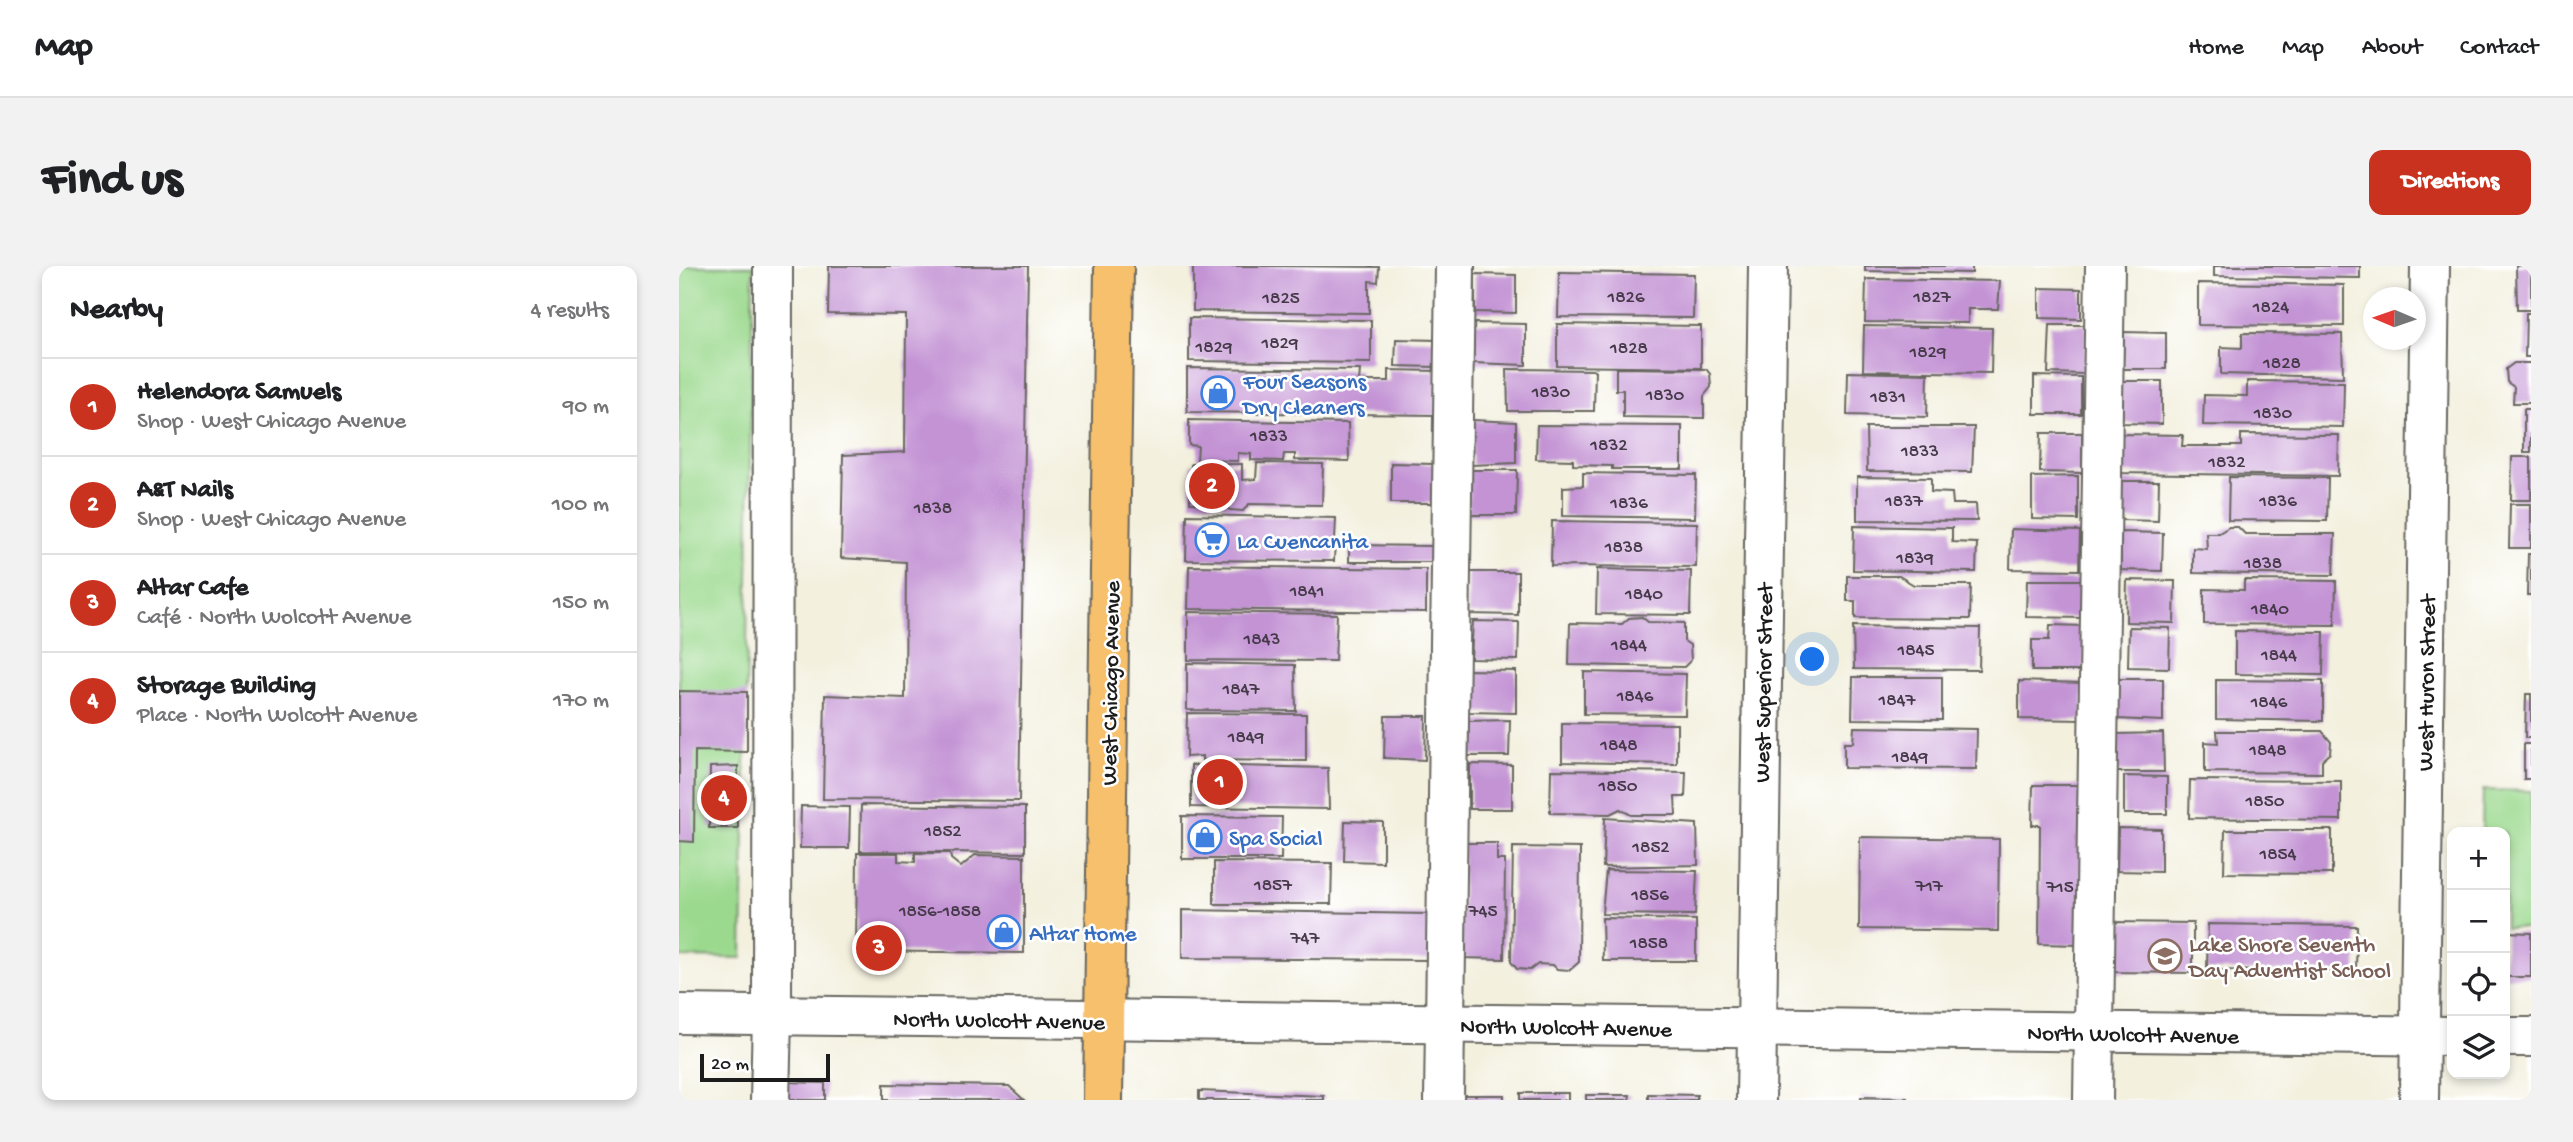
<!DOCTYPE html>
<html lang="en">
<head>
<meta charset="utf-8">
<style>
	:root { --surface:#fff; --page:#f2f2f2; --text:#202124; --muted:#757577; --line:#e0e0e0; --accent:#c8321e }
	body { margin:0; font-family:"Gochi Hand",sans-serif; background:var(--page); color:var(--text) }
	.controls { position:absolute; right:21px; bottom:21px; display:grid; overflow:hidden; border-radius:14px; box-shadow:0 4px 10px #0003 }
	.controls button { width:63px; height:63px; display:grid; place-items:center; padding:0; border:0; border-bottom:2px solid var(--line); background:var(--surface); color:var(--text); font:35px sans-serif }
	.compass { position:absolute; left:1684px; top:21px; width:63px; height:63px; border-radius:50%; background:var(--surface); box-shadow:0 4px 10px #0003; rotate:272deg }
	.scale { position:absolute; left:21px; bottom:18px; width:130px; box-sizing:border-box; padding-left:7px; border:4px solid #1c1c1c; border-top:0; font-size:19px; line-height:24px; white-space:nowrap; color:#1c1c1c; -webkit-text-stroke:5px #fff; paint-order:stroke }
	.you { position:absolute; left:1134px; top:394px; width:24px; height:24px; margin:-18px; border:5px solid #fff; border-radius:50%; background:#1a73e8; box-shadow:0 0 0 10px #1a73e833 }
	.badge { display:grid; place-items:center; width:46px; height:46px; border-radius:50%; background:var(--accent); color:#fff; font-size:23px; font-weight:700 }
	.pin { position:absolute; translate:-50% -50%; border:4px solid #fff; box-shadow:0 2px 7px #0006 }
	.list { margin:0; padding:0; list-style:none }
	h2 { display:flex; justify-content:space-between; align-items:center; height:91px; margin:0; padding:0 28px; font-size:30px }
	h2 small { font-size:23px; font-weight:400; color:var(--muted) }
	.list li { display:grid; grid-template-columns:46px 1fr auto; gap:21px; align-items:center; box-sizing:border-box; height:98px; padding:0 28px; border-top:2px solid var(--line) }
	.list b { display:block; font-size:26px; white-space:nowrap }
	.list p { margin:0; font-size:23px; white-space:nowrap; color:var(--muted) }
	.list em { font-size:23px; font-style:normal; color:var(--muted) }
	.icon { flex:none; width:38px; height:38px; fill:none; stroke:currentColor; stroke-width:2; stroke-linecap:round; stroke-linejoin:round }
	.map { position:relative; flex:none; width:1852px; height:834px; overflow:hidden; border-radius:14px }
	header { display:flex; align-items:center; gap:42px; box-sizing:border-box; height:98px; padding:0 35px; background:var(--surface); border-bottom:2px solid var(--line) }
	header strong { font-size:33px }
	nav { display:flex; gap:38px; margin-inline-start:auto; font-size:24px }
	.intro { display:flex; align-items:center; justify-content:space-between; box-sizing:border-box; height:168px; padding:0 42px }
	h1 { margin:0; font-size:49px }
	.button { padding:18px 32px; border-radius:14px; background:var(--accent); color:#fff; font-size:24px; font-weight:700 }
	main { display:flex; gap:42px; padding:0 42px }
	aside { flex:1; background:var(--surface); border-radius:14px; box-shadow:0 4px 10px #0003 }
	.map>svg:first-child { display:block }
	.green { fill:#9bd98e; stroke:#5c7a55; stroke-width:2 }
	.building { fill:#c393d4 }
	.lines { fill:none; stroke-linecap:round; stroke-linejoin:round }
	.minor-casing { stroke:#676660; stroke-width:42 }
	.major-casing { stroke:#676660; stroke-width:42 }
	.minor { stroke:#fff; stroke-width:38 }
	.major { stroke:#f7c06c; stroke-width:38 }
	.labels { text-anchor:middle; stroke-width:5; stroke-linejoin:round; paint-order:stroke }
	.number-label { font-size:19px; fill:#463a4a }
	.shop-label { font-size:23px; fill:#366cbe; stroke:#fff; text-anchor:start }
	.street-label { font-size:23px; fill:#1c1c1c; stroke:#fff }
	.education-label { font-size:23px; fill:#785e54; stroke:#fff; text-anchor:start }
</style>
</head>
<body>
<header>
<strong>Map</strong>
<nav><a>Home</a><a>Map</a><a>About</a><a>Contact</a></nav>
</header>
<div class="intro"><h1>Find us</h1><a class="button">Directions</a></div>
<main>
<aside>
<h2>Nearby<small>4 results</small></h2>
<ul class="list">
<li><span class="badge">1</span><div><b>Helendora Samuels</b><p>Shop · West Chicago Avenue</p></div><em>90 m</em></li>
<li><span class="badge">2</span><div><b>A&amp;T Nails</b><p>Shop · West Chicago Avenue</p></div><em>100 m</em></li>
<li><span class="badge">3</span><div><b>Altar Cafe</b><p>Café · North Wolcott Avenue</p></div><em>150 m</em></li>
<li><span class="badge">4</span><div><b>Storage Building</b><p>Place · North Wolcott Avenue</p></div><em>170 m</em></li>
</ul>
</aside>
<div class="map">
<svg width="1852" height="834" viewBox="0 0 1852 834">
	<rect width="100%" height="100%" fill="#fff"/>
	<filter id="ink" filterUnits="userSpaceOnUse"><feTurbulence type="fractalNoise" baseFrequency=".0143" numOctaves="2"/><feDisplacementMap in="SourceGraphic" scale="14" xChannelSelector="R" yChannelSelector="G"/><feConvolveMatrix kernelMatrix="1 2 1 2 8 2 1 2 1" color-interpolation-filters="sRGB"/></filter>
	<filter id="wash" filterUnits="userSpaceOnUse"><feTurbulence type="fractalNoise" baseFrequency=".00686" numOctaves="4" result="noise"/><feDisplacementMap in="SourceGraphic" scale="28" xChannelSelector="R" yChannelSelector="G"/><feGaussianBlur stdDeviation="1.57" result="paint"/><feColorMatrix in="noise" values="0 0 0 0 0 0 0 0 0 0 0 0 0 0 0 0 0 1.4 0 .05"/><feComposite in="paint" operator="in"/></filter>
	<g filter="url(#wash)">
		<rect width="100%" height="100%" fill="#f3f0de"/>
		<!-- green -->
		<g class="green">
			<polygon points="0,0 74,0 63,692 0,691"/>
			<polygon points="1804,524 1852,525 1852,662 1826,662 1826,566 1803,566"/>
		</g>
		<g id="blocks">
			<!-- building -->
			<g class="building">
				<polygon points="150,0 349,0 340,535 144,533 146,429 226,432 227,296 162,292 164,189 226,186 227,49 149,48"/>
				<polygon points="514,0 593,0 700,1 699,16 690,15 690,47 514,45"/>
				<polygon points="1186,0 1293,0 1293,7 1186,5"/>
				<polygon points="1535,0 1681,0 1681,12 1535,10"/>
				<polygon points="1837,0 1852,0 1852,44 1838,44"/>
				<polygon points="880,6 1015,8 1014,52 879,51"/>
				<polygon points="796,8 837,9 837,47 796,46"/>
				<polygon points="1187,13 1321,15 1319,43 1289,43 1289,57 1186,56"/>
				<polygon points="1519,17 1665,19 1665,60 1519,59"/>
				<polygon points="1360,22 1402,23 1402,53 1360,52"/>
				<polygon points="1847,47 1852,47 1852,91 1846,91"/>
				<polygon points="510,52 692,54 692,97 510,95"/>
				<polygon points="795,57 847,58 847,99 794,97"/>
				<polygon points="878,58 1022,60 1022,102 878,100"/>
				<polygon points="1371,59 1407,59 1407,108 1369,107"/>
				<polygon points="1185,60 1313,62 1312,107 1184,105"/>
				<polygon points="1445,66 1487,67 1487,103 1444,103"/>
				<polygon points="1563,67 1663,68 1664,111 1542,108 1542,81 1563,82"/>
				<polygon points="717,73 758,74 758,101 716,100"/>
				<polygon points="1835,97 1852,97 1852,137 1834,137 1835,121 1828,116 1827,103"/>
				<polygon points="508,102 681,104 680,115 710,115 710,104 758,105 758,149 508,146"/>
				<polygon points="937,102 1027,103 1031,108 1032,121 1025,130 1025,152 944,151 944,124 937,124"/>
				<polygon points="828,103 916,104 915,145 829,145"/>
				<polygon points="1169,106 1249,108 1248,151 1168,149"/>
				<polygon points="1355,110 1402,111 1402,148 1355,148"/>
				<polygon points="1441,115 1483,115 1483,158 1441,157"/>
				<polygon points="1568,115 1665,116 1664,161 1524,159 1525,129 1568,130"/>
				<rect x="1845" y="143" width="7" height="43"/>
				<polygon points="510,154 669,157 670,195 616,194 616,188 605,188 604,195 572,194 572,188 559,187 559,195 518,194 519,180 510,179"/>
				<polygon points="793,154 837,156 837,197 793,199"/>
				<polygon points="858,159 1003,160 1003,203 933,203 933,200 894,199 894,194 857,193"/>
				<polygon points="1187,161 1295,161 1293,206 1188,205"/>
				<polygon points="1362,167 1403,167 1403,207 1361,206"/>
				<polygon points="1437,168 1504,169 1503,180 1562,180 1562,168 1660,169 1659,210 1437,207"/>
				<polygon points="1833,191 1852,191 1852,234 1832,234"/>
				<polygon points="578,197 644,198 643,239 570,238 564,245 551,244 542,238 511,237 512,198 563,198 563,214 577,213"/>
				<polygon points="712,197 755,198 754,237 712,237"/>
				<polygon points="789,204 838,204 837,249 790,249"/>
				<polygon points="904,207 1017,209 1016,252 884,250 884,221 904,220"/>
				<polygon points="1399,210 1399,254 1353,253 1353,211"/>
				<polygon points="1178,211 1252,212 1252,226 1273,227 1274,238 1297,238 1298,255 1178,254"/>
				<polygon points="1550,211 1649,212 1648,255 1549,254"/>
				<polygon points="1441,215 1480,215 1479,255 1442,254"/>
				<polygon points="1831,238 1852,238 1852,282 1830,282"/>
				<polygon points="508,249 657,252 655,295 507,294"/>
				<polygon points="873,255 1018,257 1017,301 872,300"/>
				<polygon points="1175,260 1273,262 1273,276 1298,277 1297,306 1174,304"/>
				<polygon points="1550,261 1559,261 1566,268 1656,268 1654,309 1514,307 1514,282 1528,283 1527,267 1540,267"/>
				<polygon points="1332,263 1401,265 1400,304 1331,303"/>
				<polygon points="1442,266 1484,267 1483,305 1442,304"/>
				<polygon points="670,279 753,280 753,296 670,296"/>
				<polygon points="1849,288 1852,288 1852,329 1848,329"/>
				<polygon points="510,300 747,303 747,346 509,343"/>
				<polygon points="918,303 1012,305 1011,349 917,348"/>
				<polygon points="789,306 839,306 839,349 789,348"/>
				<polygon points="1168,310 1220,310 1235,319 1292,319 1291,353 1176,352 1176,335 1168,335"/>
				<polygon points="1348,314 1405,314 1404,352 1347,351"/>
				<polygon points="1448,314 1496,315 1495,357 1447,356"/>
				<polygon points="1565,314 1657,315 1656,359 1525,358 1525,323 1565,324"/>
				<polygon points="509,346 658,348 656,395 509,394"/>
				<polygon points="963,351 969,356 1005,357 1005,375 1011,379 1012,394 1005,401 890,399 891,357 943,358 950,352"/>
				<polygon points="794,355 840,356 839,394 792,393"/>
				<polygon points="1371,359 1407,360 1405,405 1353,405 1353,374 1370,374"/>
				<polygon points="1174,360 1301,362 1300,404 1175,403"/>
				<polygon points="1450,361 1491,362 1490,402 1449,401"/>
				<polygon points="1556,365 1645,366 1644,409 1556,408"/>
				<polygon points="508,397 616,399 617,445 508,444"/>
				<polygon points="788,404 837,405 837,447 787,446"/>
				<polygon points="905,406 1007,408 1006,449 905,448"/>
				<polygon points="1174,411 1263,411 1263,454 1173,453"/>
				<polygon points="1439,413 1484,413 1484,455 1438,453"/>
				<polygon points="1537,414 1644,415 1644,455 1537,453"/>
				<polygon points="1340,415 1404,417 1404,454 1340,453"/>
				<polygon points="0,425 68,426 68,486 16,485 15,576 0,575"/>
				<polygon points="1847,428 1852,428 1852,472 1846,472"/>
				<polygon points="508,447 627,448 627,495 523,494 523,490 507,491"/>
				<polygon points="706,450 747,450 746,494 705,492"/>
				<polygon points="831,454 830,490 787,490 788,455"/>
				<polygon points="883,457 998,458 998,498 883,496"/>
				<polygon points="1175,461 1298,463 1297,503 1165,502 1165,477 1174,477"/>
				<polygon points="1538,465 1643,465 1652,476 1651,487 1643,494 1643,507 1526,506 1526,476 1539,477"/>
				<polygon points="1484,467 1485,506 1438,506 1438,468"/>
				<rect x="1845" y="478" width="7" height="35"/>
				<polygon points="791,498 833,499 833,543 791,543"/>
				<polygon points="512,499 649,502 650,543 512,541"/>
				<polygon points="59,500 59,562 30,562 31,501"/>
				<polygon points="872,504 1007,506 1006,531 996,531 997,549 952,549 941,543 931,548 871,547"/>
				<polygon points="1445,510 1488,511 1488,548 1445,548"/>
				<polygon points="1511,514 1662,515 1662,554 1510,552"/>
				<polygon points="1354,519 1403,519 1401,679 1360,678 1361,559 1353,559"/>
				<polygon points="182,539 346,541 346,587 181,585"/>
				<polygon points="122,540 171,541 170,582 121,582"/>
				<polygon points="503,550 603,551 602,593 503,593"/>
				<polygon points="926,552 1018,558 1019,599 924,601"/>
				<polygon points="666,555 704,556 704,596 665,595"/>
				<polygon points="1439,562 1482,563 1482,606 1438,605"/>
				<polygon points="1546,564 1653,564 1653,608 1545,607"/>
				<polygon points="1181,571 1320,573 1319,665 1180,663"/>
				<polygon points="784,577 818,577 818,594 826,594 825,693 782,692"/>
				<polygon points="834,581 901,582 900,696 891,704 878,703 874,699 859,698 851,704 838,703 832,696"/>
				<polygon points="178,587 219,587 219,595 236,596 236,587 271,587 272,593 282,601 296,589 345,590 345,687 177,685"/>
				<polygon points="535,596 653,597 652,638 535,638"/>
				<polygon points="927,604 1018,605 1016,649 923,648"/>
				<polygon points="503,644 750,648 750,694 503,692"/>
				<polygon points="923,652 1017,654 1017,695 924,695"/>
				<polygon points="1432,656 1514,657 1514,707 1432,706"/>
				<polygon points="1529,658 1678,660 1677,706 1528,704"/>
				<polygon points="1826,666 1852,667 1852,711 1826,711"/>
				<polygon points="102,816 146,817 146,834 102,834"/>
				<polygon points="205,818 330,820 345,834 205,834"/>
				<polygon points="520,825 645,830 645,834 520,834"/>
				<rect x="841" y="827" width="48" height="7"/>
				<polygon points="969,828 1018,829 1018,834 969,834"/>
				<rect x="779" y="829" width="46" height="5"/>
				<polygon points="907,829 951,829 950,834 907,834"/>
				<polygon points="1182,831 1228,832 1228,834 1182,834"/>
			</g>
		</g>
	</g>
	<g filter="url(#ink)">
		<use href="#blocks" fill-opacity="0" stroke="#676660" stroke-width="2"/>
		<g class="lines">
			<defs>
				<g id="minor">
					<polyline points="0,748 1773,770"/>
					<polyline points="1826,771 1852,771"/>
					<polyline points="91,834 93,750 94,0"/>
					<polyline points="765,834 776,0"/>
					<polyline points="1077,834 1089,0"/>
					<polyline points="1414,834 1426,0"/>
					<polyline points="1740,834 1751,0"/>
				</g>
				<polyline id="major" points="424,834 435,0"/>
			</defs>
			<!-- minor casing -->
			<use href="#minor" class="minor-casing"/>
			<!-- major casing -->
			<use href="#major" class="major-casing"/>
			<!-- minor -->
			<use href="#minor" class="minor"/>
			<!-- major -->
			<use href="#major" class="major"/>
		</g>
	</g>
	<!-- icons -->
	<defs>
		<symbol id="shop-ring" viewBox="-11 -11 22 22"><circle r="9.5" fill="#fff" stroke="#3f7fe0" stroke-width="1.5"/><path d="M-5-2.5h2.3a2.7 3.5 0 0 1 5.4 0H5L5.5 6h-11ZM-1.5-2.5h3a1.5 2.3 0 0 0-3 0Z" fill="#3f7fe0"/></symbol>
		<symbol id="supermarket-ring" viewBox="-11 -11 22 22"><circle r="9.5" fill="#fff" stroke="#3f7fe0" stroke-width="1.5"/><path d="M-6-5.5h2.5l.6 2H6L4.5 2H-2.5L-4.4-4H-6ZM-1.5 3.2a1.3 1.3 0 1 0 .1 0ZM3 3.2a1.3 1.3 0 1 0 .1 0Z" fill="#3f7fe0"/></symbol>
		<symbol id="school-ring" viewBox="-11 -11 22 22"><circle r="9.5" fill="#fff" stroke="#8d6e63" stroke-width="1.5"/><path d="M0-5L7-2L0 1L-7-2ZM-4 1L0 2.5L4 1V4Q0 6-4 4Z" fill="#8d6e63"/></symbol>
	</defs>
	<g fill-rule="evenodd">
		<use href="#shop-ring" x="520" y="108" width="38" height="38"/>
		<use href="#supermarket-ring" x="514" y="255" width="38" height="38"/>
		<use href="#shop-ring" x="507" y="552" width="38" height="38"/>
		<use href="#shop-ring" x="306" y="647" width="38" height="38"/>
		<use href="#school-ring" x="1467" y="671" width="38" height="38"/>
	</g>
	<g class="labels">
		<!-- number labels -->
		<g class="number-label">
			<text x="947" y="36">1826</text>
			<text x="1253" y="36">1827</text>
			<text x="602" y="37">1825</text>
			<text x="1592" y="46">1824</text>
			<text x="601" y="82">1829</text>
			<text x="535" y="86">1829</text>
			<text x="950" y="87">1828</text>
			<text x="1249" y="91">1829</text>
			<text x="1603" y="102">1828</text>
			<text x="872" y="131">1830</text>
			<text x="986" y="134">1830</text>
			<text x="1209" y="136">1831</text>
			<text x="1594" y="152">1830</text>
			<text x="590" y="175">1833</text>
			<text x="930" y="184">1832</text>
			<text x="1241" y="190">1833</text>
			<text x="1548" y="201">1832</text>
			<text x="1225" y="240">1837</text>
			<text x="1599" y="240">1836</text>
			<text x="950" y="242">1836</text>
			<text x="254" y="247">1838</text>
			<text x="945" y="286">1838</text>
			<text x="1236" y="297">1839</text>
			<text x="1584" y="302">1838</text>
			<text x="628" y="330">1841</text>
			<text x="965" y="333">1840</text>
			<text x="1591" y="348">1840</text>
			<text x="583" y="378">1843</text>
			<text x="950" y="384">1844</text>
			<text x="1237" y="389">1845</text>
			<text x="1600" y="394">1844</text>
			<text x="562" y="428">1847</text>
			<text x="956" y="435">1846</text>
			<text x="1218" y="439">1847</text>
			<text x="1590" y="441">1846</text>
			<text x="567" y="476">1849</text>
			<text x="940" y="484">1848</text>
			<text x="1589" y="489">1848</text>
			<text x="1231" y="496">1849</text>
			<text x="939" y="525">1850</text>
			<text x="1586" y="540">1850</text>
			<text x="264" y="570">1852</text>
			<text x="972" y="586">1852</text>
			<text x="1599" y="593">1854</text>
			<text x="594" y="624">1857</text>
			<text x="1250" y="625">717</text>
			<text x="1381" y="626">715</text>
			<text x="971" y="634">1856</text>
			<text x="261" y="650">1856-1858</text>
			<text x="804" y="650">745</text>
			<text x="626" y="677">747</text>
			<text x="970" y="682">1858</text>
		</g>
		<!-- shop labels -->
		<g class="shop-label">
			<text x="564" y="122">Four Seasons<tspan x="564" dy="26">Dry Cleaners</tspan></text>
			<text x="558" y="282">La Cuencanita</text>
			<text x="550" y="579">Spa Social</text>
			<text x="350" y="674">Altar Home</text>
		</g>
		<!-- street labels -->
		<g class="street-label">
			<text transform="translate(430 417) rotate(-89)" y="8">West Chicago Avenue</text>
			<text transform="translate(1083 417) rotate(-89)" y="8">West Superior Street</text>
			<text transform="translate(1746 417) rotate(-89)" y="8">West Huron Street</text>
			<text transform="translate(320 753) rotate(1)" y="8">North Wolcott Avenue</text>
			<text transform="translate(887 760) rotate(1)" y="8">North Wolcott Avenue</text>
			<text transform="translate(1454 767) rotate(1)" y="8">North Wolcott Avenue</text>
		</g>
		<!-- education labels -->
		<g class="education-label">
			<text x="1510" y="685">Lake Shore Seventh<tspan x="1510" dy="26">Day Adventist School</tspan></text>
		</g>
	</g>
</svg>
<div class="controls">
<button>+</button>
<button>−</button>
<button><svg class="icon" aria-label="locate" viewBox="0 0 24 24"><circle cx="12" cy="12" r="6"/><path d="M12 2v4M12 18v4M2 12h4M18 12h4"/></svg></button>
<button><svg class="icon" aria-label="layers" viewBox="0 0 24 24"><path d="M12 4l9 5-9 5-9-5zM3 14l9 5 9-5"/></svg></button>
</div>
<svg class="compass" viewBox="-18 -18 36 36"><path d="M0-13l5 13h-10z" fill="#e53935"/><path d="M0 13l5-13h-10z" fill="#757577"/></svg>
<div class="scale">20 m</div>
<div class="you"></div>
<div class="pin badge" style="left:541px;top:516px">1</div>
<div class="pin badge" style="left:533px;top:220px">2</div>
<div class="pin badge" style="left:200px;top:682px">3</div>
<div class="pin badge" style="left:45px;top:532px">4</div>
</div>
</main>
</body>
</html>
